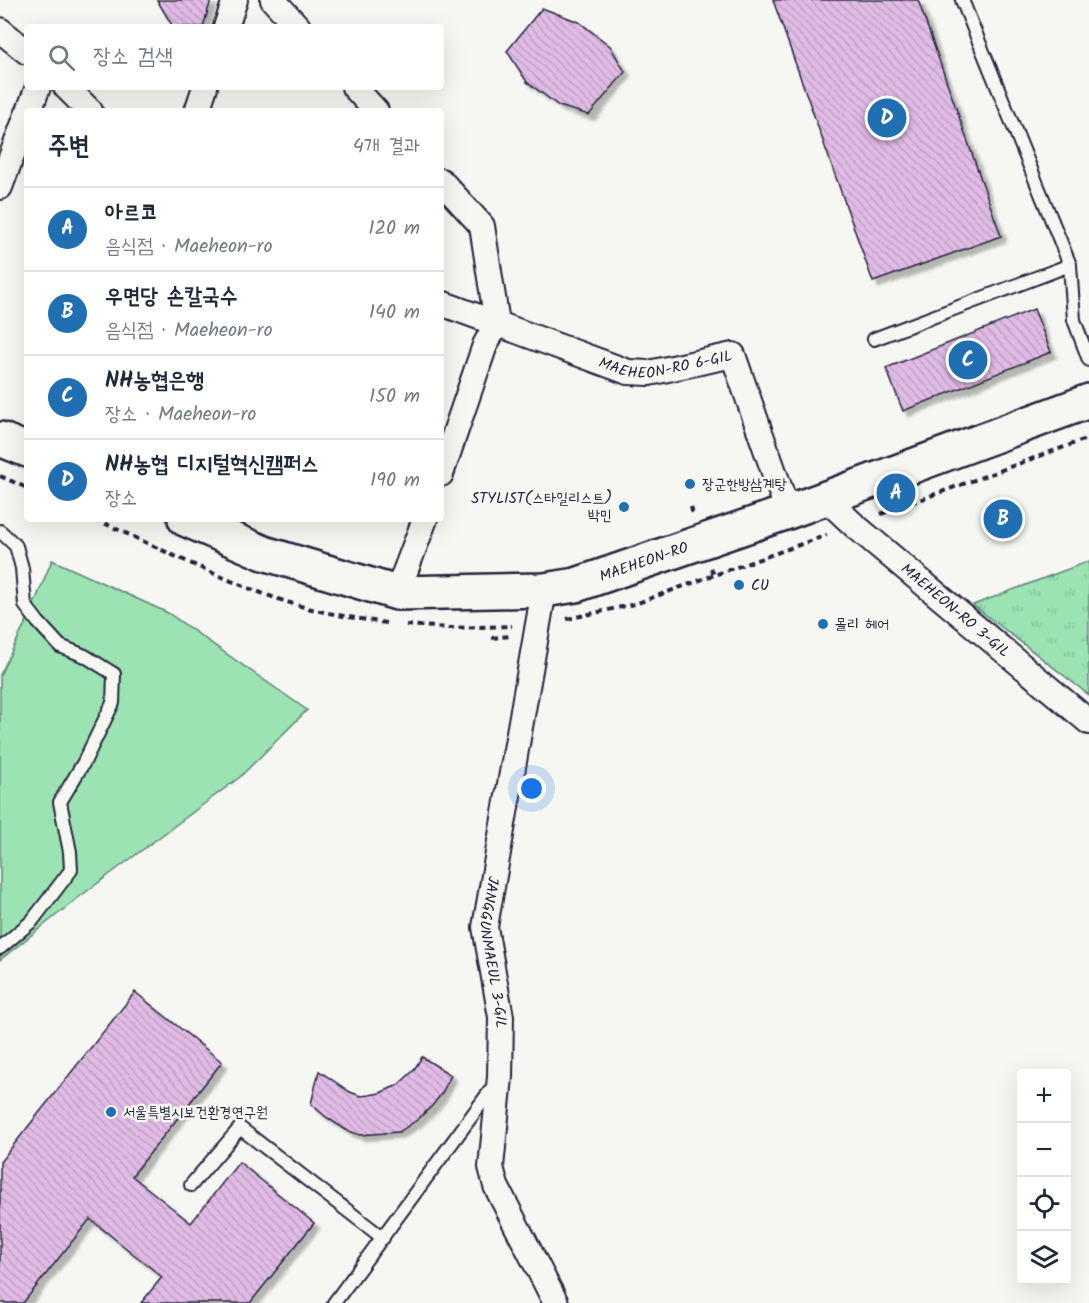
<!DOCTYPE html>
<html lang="ko">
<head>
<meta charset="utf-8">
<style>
	:root { --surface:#fff; --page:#f6f6f7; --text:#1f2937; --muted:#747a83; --line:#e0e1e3; --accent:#1f6fb2 }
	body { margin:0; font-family:Kalam,"Poor Story",sans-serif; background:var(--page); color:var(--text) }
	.controls { position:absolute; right:18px; bottom:18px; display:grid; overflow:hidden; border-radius:6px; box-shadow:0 6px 24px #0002 }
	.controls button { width:54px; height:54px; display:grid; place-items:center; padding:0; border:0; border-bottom:2px solid var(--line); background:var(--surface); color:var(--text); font:30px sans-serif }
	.you { position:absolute; left:532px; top:789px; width:21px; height:21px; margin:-15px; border:4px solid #fff; border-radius:50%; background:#1a73e8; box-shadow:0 0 0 9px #1a73e833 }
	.badge { display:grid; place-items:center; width:39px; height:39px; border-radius:50%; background:var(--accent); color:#fff; font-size:20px; font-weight:700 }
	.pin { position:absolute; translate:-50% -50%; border:3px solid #fff; box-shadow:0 2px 6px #0006 }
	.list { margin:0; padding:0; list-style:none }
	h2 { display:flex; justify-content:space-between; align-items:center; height:78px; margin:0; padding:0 24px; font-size:26px }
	h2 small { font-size:20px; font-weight:400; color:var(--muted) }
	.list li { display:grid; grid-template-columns:39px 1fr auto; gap:18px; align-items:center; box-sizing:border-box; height:84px; padding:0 24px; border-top:2px solid var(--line) }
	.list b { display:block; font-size:22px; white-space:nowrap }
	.list p { margin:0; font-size:20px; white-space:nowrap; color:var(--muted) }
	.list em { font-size:20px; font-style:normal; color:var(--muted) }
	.icon { flex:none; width:33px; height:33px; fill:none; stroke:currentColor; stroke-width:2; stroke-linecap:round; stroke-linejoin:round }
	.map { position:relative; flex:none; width:1089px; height:1303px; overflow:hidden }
	.search { position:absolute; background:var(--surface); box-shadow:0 6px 24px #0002; left:24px; top:24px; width:420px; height:66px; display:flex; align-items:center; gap:15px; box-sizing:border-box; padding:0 21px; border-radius:6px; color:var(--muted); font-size:22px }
	.panel { position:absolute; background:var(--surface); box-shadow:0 6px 24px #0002; left:24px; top:108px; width:420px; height:414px; border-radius:6px }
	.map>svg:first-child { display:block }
	.grass { fill:#9be3b2; stroke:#5e8276; stroke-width:1.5 }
	.park { fill:url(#park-tufts); stroke:#5e8276; stroke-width:1.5 }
	.building { fill:url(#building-back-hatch); stroke:#22223b; stroke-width:1.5; filter:url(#shadow) }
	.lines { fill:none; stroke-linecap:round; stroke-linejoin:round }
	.lane-casing { stroke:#22223b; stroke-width:16 }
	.street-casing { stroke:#22223b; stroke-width:28 }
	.secondary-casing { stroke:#22223b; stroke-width:38 }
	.path { stroke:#22223b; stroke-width:4; stroke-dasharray:6 4.5; stroke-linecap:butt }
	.lane { stroke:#f6f6f2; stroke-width:12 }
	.street { stroke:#f6f6f2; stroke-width:24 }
	.secondary { stroke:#f6f6f2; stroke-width:33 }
	.poi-dot { fill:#1f6fb2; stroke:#f6f6f2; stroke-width:2 }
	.labels { text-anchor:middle; stroke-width:5; stroke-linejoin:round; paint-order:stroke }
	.street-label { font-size:15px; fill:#22223b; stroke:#f6f6f2 }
	.poi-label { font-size:15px; fill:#22223b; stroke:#f6f6f2; text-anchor:start }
</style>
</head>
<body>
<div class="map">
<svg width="1089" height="1303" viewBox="0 0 1089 1303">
	<defs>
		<pattern id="park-tufts" width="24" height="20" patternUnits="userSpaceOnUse" patternTransform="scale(1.5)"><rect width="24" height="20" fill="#9be3b2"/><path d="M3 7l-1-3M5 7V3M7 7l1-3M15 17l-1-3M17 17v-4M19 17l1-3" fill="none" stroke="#85c29a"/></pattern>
		<pattern id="building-back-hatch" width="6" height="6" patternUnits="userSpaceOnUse" patternTransform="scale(1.5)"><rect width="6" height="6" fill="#e0bbe5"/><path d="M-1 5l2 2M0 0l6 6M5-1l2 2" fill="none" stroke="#c0a0c5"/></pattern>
		<filter id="shadow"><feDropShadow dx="5.5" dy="5.5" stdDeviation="1.5" flood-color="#0004"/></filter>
	</defs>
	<rect width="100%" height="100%" fill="#f6f6f2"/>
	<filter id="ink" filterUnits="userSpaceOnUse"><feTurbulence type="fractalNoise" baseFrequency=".0167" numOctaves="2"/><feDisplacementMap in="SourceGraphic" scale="12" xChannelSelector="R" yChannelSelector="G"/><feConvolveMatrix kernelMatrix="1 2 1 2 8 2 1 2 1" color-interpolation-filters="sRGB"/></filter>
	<g filter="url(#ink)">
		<!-- grass -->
		<polygon class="grass" points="52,560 168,613 307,710 240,777 78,898 0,960 0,675 30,614"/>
		<!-- park -->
		<polygon class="park" points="1089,561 1089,695 973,605"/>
		<!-- building -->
		<g class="building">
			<polygon points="157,0 211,0 203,27 173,27"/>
			<polygon points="773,0 918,0 1001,236 873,282"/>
			<polygon points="542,8 579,22 610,46 625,72 589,115 559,106 527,82 507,51"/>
			<polygon points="1034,309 1051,352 903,411 886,368"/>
			<polygon points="135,992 222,1062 132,1176 191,1223 239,1162 314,1223 250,1303 141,1303 162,1277 90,1219 23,1303 0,1303 0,1162"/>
			<polygon points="422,1057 451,1075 442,1093 432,1106 417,1120 399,1132 360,1135 346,1130 326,1117 311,1104 319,1071 350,1092 361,1096 369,1095 380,1093 398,1085 413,1071"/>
		</g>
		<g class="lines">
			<defs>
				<g id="lane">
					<polyline points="962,0 1070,265 1074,320 1089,360"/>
					<polyline points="874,339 1070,265"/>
					<polyline points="0,531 16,546 22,568 25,605 38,622 60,646 85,656 114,674 113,703 84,762 60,802 70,852 71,870 32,921 0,948"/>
					<polyline points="191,1185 240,1128 383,1238"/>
					<polyline points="334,1303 496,1083"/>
				</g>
				<g id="street">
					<polyline points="273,0 298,27"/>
					<polyline points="226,27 235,0"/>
					<polyline points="0,30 27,52"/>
					<polyline points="66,87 90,111"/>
					<polyline points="354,87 376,111"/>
					<polyline points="29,111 38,87"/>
					<polyline points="197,111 205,87"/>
					<polyline points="441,181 482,226 497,323 485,345 441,474"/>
					<polyline points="0,187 27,115"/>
					<path id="s1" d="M441 303 628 372 649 373 733 355 788 512"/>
					<path id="s2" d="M825 498 854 525 1089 722"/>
					<path id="s3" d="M544 590 485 927 501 1017 500 1077 491 1167 496 1186 556 1303"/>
					<polyline points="397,593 425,519"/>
				</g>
				<g id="secondary">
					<polyline points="0,439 27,450"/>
					<path id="s4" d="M185 519 264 553 397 593 544 590 576 585 788 512 1089 401"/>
				</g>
			</defs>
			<!-- lane casing -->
			<use href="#lane" class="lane-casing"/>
			<!-- street casing -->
			<use href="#street" class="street-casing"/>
			<!-- secondary casing -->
			<use href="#secondary" class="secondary-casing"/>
			<!-- path -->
			<g class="path">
				<polyline points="0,476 27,488"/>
				<polyline points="691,507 693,515"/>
				<polyline points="881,514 1089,438"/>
				<path d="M95 519C157 547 219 579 284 601 317 612 352 618 386 623"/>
				<polyline points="711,568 714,575 827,535"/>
				<polyline points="567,619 635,604 714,575"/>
				<polyline points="406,625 450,628 512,626"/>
				<polyline points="492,638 510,636"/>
			</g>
			<!-- lane -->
			<use href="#lane" class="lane"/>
			<!-- street -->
			<use href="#street" class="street"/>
			<!-- secondary -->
			<use href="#secondary" class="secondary"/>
		</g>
	</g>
	<!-- markers -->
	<g class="poi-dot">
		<circle cx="690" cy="484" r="6"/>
		<circle cx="624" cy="507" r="6"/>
		<circle cx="739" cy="585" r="6"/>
		<circle cx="823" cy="624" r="6"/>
		<circle cx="111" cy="1112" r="6"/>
	</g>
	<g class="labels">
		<!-- street labels -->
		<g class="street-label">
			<text dy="5" stroke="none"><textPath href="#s1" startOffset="237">MAEHEON-RO 6-GIL</textPath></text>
			<text dy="5" stroke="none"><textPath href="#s4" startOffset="476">MAEHEON-RO</textPath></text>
			<text dy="5" stroke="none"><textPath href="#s2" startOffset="172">MAEHEON-RO 3-GIL</textPath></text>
			<text dy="5" stroke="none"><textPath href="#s3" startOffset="368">JANGGUNMAEUL 3-GIL</textPath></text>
		</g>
		<!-- poi labels -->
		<g class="poi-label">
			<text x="702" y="489">장군한방삼계탕</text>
			<text x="612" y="503" text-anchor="end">STYLIST(스타일리스트)<tspan x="612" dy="17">박민</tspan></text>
			<text x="751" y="590">CU</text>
			<text x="835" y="629">몰리 헤어</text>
			<text x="123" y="1117">서울특별시보건환경연구원</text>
		</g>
	</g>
</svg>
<div class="controls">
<button>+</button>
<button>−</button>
<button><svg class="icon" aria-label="locate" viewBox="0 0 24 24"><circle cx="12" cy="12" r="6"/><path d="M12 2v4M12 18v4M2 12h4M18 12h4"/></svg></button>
<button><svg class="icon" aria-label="layers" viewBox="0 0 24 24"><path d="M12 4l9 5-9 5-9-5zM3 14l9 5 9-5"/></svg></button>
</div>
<div class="you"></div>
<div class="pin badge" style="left:896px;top:493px">A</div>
<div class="pin badge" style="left:1003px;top:519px">B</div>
<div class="pin badge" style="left:968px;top:360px">C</div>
<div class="pin badge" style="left:887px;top:118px">D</div>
<div class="search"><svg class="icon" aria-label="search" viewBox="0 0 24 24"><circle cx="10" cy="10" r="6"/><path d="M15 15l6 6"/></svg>장소 검색</div>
<section class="panel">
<h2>주변<small>4개 결과</small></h2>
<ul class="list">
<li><span class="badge">A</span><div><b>아르코</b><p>음식점 · Maeheon-ro</p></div><em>120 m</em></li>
<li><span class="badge">B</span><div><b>우면당 손칼국수</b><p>음식점 · Maeheon-ro</p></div><em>140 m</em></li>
<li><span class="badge">C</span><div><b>NH농협은행</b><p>장소 · Maeheon-ro</p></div><em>150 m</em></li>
<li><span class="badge">D</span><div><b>NH농협 디지털혁신캠퍼스</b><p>장소</p></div><em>190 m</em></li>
</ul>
</section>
</div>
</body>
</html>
